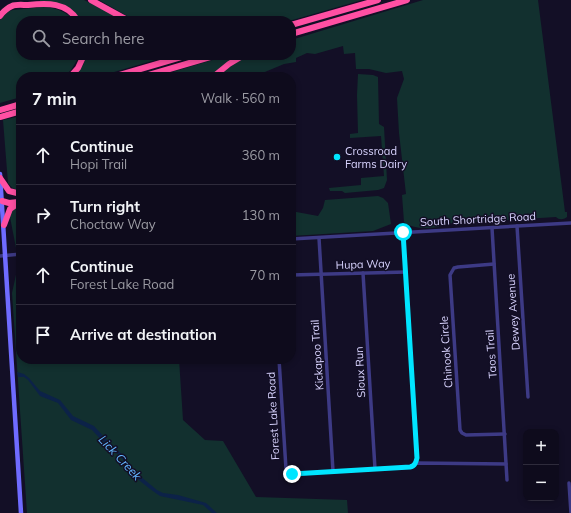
<!DOCTYPE html>
<html lang="en">
<head>
<meta charset="utf-8">
<style>
	:root { --surface:#0e0b1c; --page:#1c1929; --text:#f1f3f6; --muted:#9b9ba3; --line:#2e2b3b }
	body { margin:0; font-family:Mulish,sans-serif; background:var(--page); color:var(--text) }
	.controls { position:absolute; right:12px; bottom:12px; display:grid; overflow:hidden; border-radius:8px; box-shadow:0 2px 6px #0003 }
	.controls button { width:36px; height:36px; display:grid; place-items:center; padding:0; border:0; border-bottom:1px solid var(--line); background:var(--surface); color:var(--text); font:20px sans-serif }
	.stop { position:absolute; width:12px; height:12px; margin:-9px; border:3px solid #00e5ff; border-radius:50%; background:#fff }
	.stop.end { background:#00e5ff; border-color:#fff; box-shadow:0 1px 4px #0008 }
	.list { margin:0; padding:0; list-style:none }
	h2 { display:flex; justify-content:space-between; align-items:center; height:52px; margin:0; padding:0 16px; font-size:17px }
	h2 small { font-size:13px; font-weight:400; color:var(--muted) }
	.list li { display:grid; grid-template-columns:26px 1fr auto; gap:12px; align-items:center; box-sizing:border-box; height:60px; padding:0 16px; border-top:1px solid var(--line) }
	.list b { display:block; font-size:15px; white-space:nowrap }
	.list p { margin:0; font-size:13px; white-space:nowrap; color:var(--muted) }
	.list em { font-size:13px; font-style:normal; color:var(--muted) }
	.icon { flex:none; width:22px; height:22px; fill:none; stroke:currentColor; stroke-width:2; stroke-linecap:round; stroke-linejoin:round }
	.map { position:relative; flex:none; width:571px; height:513px; overflow:hidden }
	.search { position:absolute; background:var(--surface); box-shadow:0 2px 6px #0003; left:16px; top:16px; width:280px; height:44px; display:flex; align-items:center; gap:10px; box-sizing:border-box; padding:0 14px; border-radius:16px; color:var(--muted); font-size:15px }
	.panel { position:absolute; background:var(--surface); box-shadow:0 2px 6px #0003; left:16px; top:72px; width:280px; height:292px; border-radius:16px }
	.map>svg:first-child { display:block }
	.green { fill:#12302f }
	.water { fill:#0c2248 }
	.lines { fill:none; stroke-linecap:round; stroke-linejoin:round }
	.street { stroke:#3d3a85; stroke-width:3.5 }
	.secondary { stroke:#6f6bff; stroke-width:4.5 }
	.highway { stroke:#ff4fa3; stroke-width:6 }
	.route { stroke:#00e5ff; stroke-width:5 }
	.poi-dot { fill:#00e5ff; stroke:#130f26; stroke-width:1.5 }
	.labels { text-anchor:middle; stroke-width:3; stroke-linejoin:round; paint-order:stroke }
	.poi-label { font-size:11px; fill:#d9d4ff; stroke:#130f26; text-anchor:start }
	.street-label { font-size:11px; fill:#d9d4ff; stroke:#130f26 }
	.water-label { font-size:12px; font-style:italic; fill:#62b6ff; stroke:#130f26 }
</style>
</head>
<body>
<div class="map">
<svg width="571" height="513" viewBox="0 0 571 513">
	<rect width="100%" height="100%" fill="#130f26"/>
	<!-- green -->
	<g class="green">
		<polygon points="40,0 84,0 126,21 81,21 78,16 54,2 40,1"/>
		<polygon points="99,0 362,0 289,21 136,21"/>
		<path d="M423 0H538L565 212H567V217C563 220 559 220 556 217L440 224 439 227C427 228 415 230 404 222L402 195 406 194 399 133 397 98 404 79 402 71 386 73 369 69H356L355 53 344 54 343 46 315 54 307 53 296 58V62L284 64 253 77H217L224 71 248 55H291V40Z"/>
		<path d="M44 7C57 8 65 11 75 21H21V55H80L71 70 63 77H21V97L0 103V20L9 11 13 10Z"/>
		<polygon points="87,55 172,55 97,77 74,77 83,65"/>
		<polygon points="226,55 240,55 211,77 155,77 226,56"/>
		<polygon points="358,74 373,75 378,77 379,124 384,127 387,180 384,188 378,190 345,193 342,191 330,191 329,188 361,185 361,178 384,176 381,136 350,138 350,134 358,133 357,95"/>
		<path d="M21 116V190C14 190 12 188 8 183L3 120Z"/>
		<polygon points="378,196 383,198 388,203 391,224 373,231 291,236 291,211 318,216 323,208 325,200"/>
		<polygon points="18,205 21,205 21,250 16,248 10,217 12,211"/>
		<polygon points="19,261 21,261 21,359 110,359 111,360 119,359 179,359 183,420 205,440 223,441 256,497 347,500 348,513 27,513 12,293"/>
	</g>
	<!-- water -->
	<polygon class="water" points="17,372 24,374 29,378 40,391 60,400 73,416 94,426 107,440 123,455 128,464 134,471 157,490 163,493 178,495 206,503 217,513 212,513 203,505 160,496 150,489 130,473 121,457 105,444 92,430 71,420 58,403 40,396 28,380 24,377 18,377"/>
	<g class="lines">
		<!-- street -->
		<g class="street">
			<polyline points="517,226 528,397"/>
			<polyline points="492,228 507,480"/>
			<polyline points="403,233 417,458 416,463"/>
			<polyline points="319,238 333,471"/>
			<polyline points="291,239 571,223"/>
			<polyline points="0,256 21,254"/>
			<polyline points="494,264 458,267 454,268 450,275 460,430 462,433 466,435 505,434"/>
			<polyline points="363,273 375,469"/>
			<polyline points="291,275 406,272"/>
			<polyline points="279,359 286,469 287,473 292,474 410,467 416,463 506,464"/>
			<polyline points="569,483 571,513"/>
		</g>
		<!-- secondary -->
		<polyline class="secondary" points="0,174 21,513"/>
		<!-- highway -->
		<g class="highway">
			<polyline points="91,0 129,21"/>
			<path d="M0 16C3 12 7 8 12 6 16 4 23 5 28 5 47 3 67 2 78 21"/>
			<polyline points="291,25 378,0"/>
			<polyline points="291,34 407,0"/>
			<polyline points="70,77 78,68 84,55"/>
			<polyline points="113,77 188,55"/>
			<polyline points="142,77 217,55"/>
			<polyline points="213,77 229,64 244,55"/>
			<polyline points="0,110 21,104"/>
			<polyline points="0,117 21,111"/>
			<polyline points="0,178 9,191 21,194"/>
			<polyline points="2,201 9,203 18,202"/>
			<polyline points="4,225 10,209 21,201"/>
		</g>
	</g>
	<g class="lines">
		<!-- route -->
		<path class="route" d="M292 474 410 467C415 466 416 462 417 458L403 232"/>
	</g>
	<!-- markers -->
	<circle class="poi-dot" cx="337" cy="157" r="4"/>
	<g class="labels">
		<!-- poi labels -->
		<g class="poi-label">
			<text x="345" y="155">Crossroad<tspan x="345" dy="13">Farms Dairy</tspan></text>
		</g>
		<!-- street labels -->
		<g class="street-label">
			<text transform="translate(478 219) rotate(-3)" y="4">South Shortridge Road</text>
			<text transform="translate(363 264) rotate(-2)" y="4">Hupa Way</text>
			<text transform="translate(513 312) rotate(-94)" y="4">Dewey Avenue</text>
			<text transform="translate(446 352) rotate(-94)" y="4">Chinook Circle</text>
			<text transform="translate(491 354) rotate(-94)" y="4">Taos Trail</text>
			<text transform="translate(317 355) rotate(-94)" y="4">Kickapoo Trail</text>
			<text transform="translate(360 372) rotate(-93)" y="4">Sioux Run</text>
			<text transform="translate(273 416) rotate(-93)" y="4">Forest Lake Road</text>
		</g>
		<!-- water labels -->
		<g class="water-label">
			<text transform="translate(120 458) rotate(47)" y="4">Lick Creek</text>
		</g>
	</g>
</svg>
<div class="controls">
<button>+</button>
<button>−</button>
</div>
<div class="stop" style="left:403px;top:232px"></div>
<div class="stop end" style="left:292px;top:474px"></div>
<div class="search"><svg class="icon" aria-label="search" viewBox="0 0 24 24"><circle cx="10" cy="10" r="6"/><path d="M15 15l6 6"/></svg>Search here</div>
<section class="panel">
<h2>7 min<small>Walk · 560 m</small></h2>
<ul class="list">
<li><svg class="icon" aria-label="ahead" viewBox="0 0 24 24"><path d="M12 20V5M6 11l6-6 6 6"/></svg><div><b>Continue</b><p>Hopi Trail</p></div><em>360 m</em></li>
<li><svg class="icon" aria-label="right" viewBox="0 0 24 24"><path d="M7 20v-9h11M14 6l5 5-5 5"/></svg><div><b>Turn right</b><p>Choctaw Way</p></div><em>130 m</em></li>
<li><svg class="icon" aria-label="ahead" viewBox="0 0 24 24"><path d="M12 20V5M6 11l6-6 6 6"/></svg><div><b>Continue</b><p>Forest Lake Road</p></div><em>70 m</em></li>
<li><svg class="icon" aria-label="arrive" viewBox="0 0 24 24"><path d="M6 21V4h12l-3 4 3 4H6"/></svg><div><b>Arrive at destination</b></div></li>
</ul>
</section>
</div>
</body>
</html>
